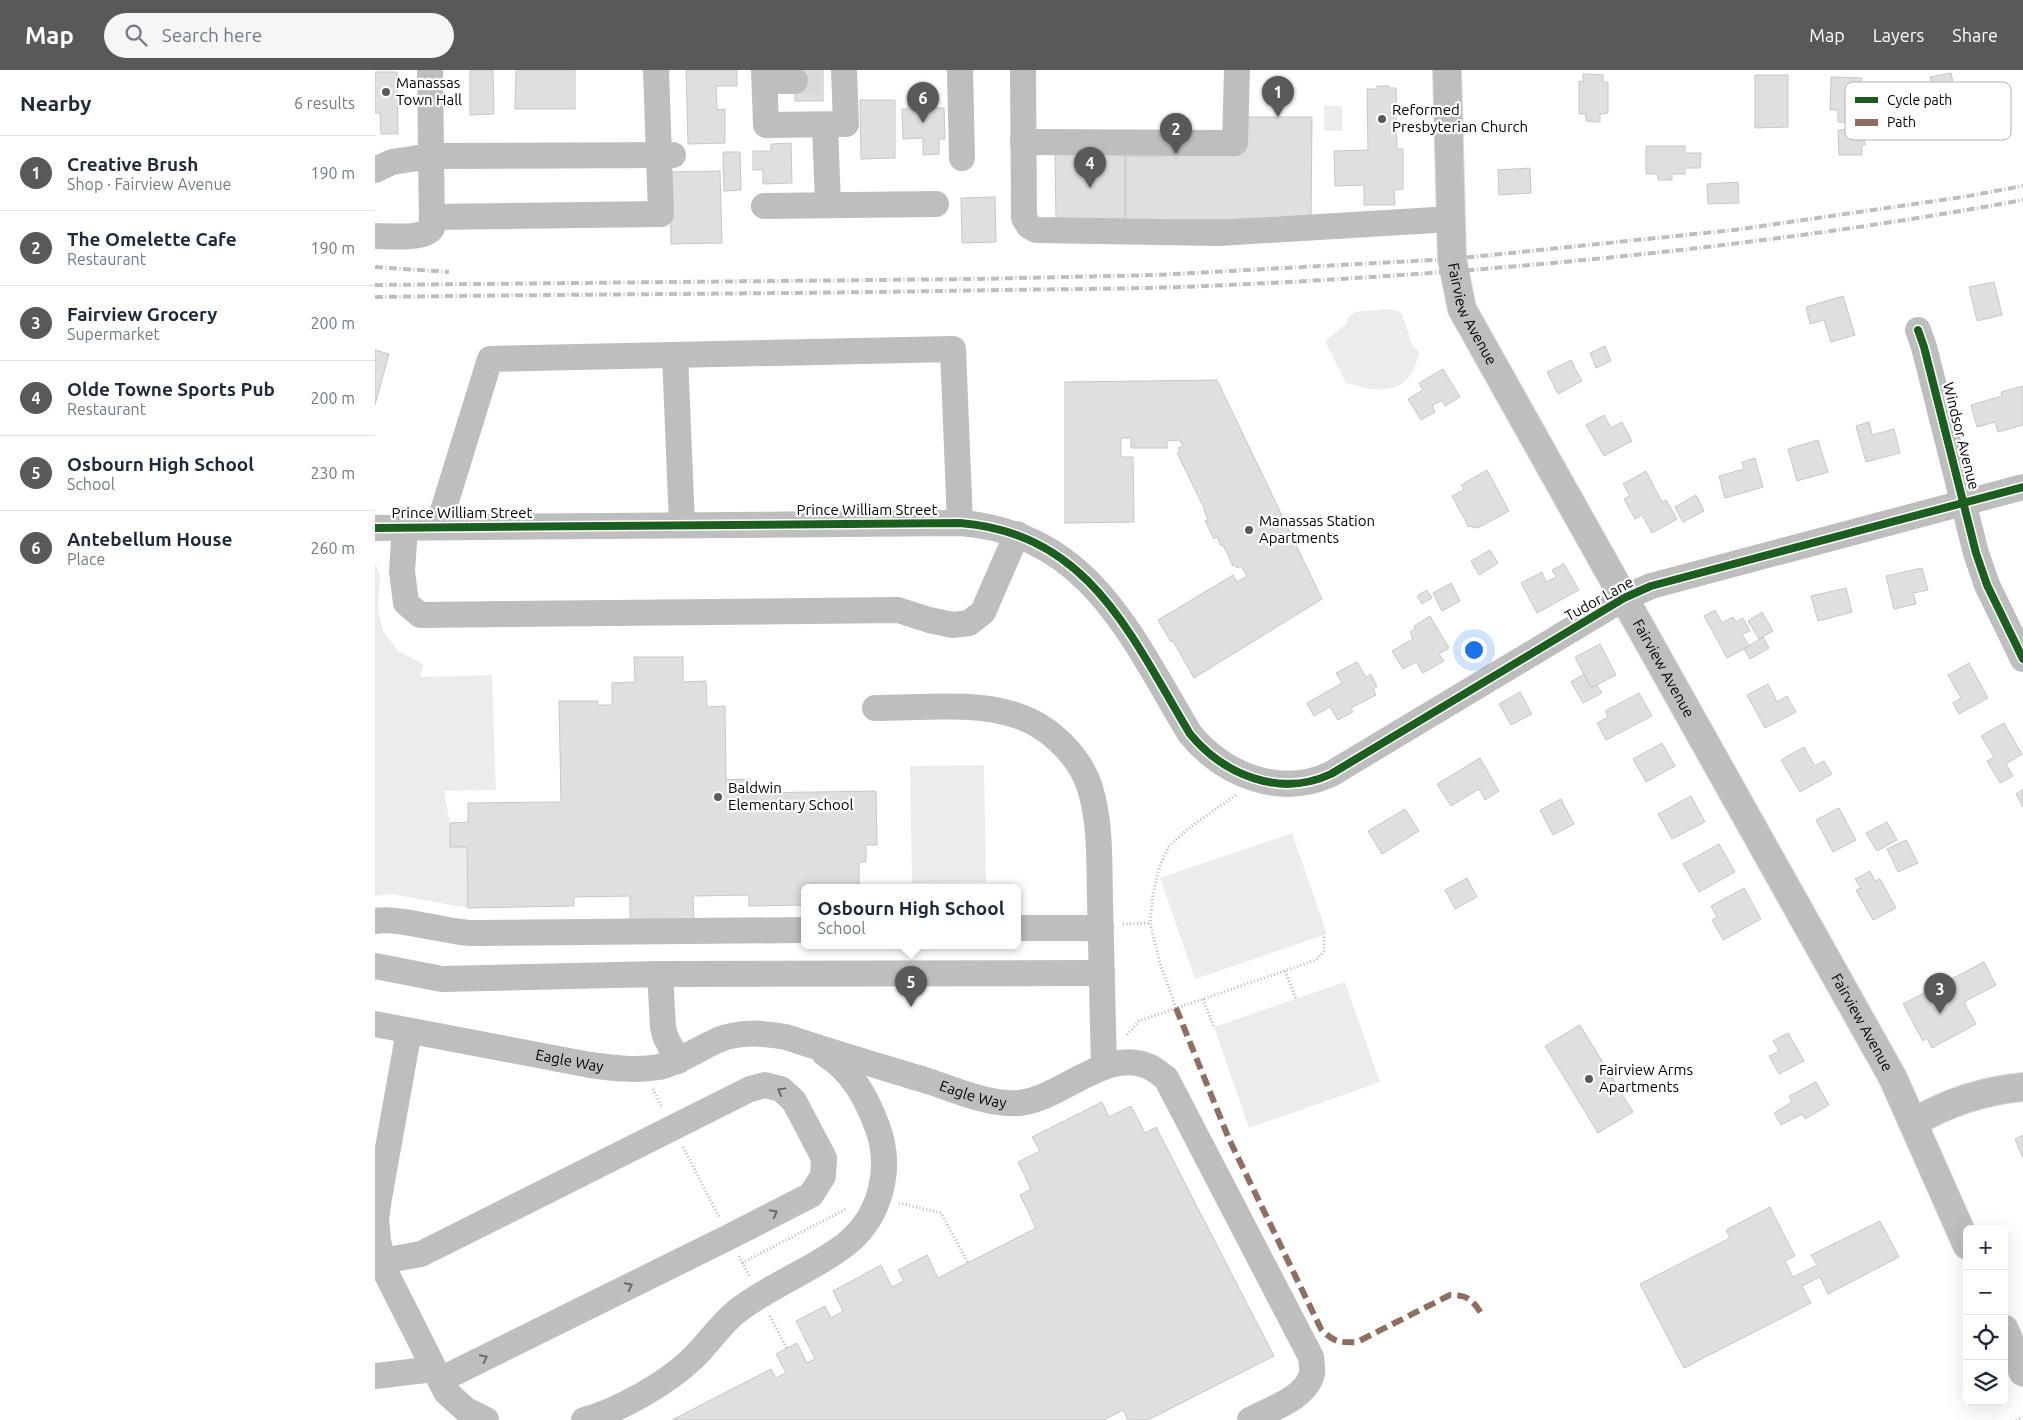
<!DOCTYPE html>
<html lang="en">
<head>
<meta charset="utf-8">
<style>
	:root { --surface:#fff; --page:#f6f6f7; --text:#1f2937; --muted:#747a83; --line:#e0e1e3; --accent:#595959 }
	body { margin:0; font-family:Ubuntu,sans-serif; background:var(--page); color:var(--text) }
	.controls { position:absolute; right:15px; bottom:15px; display:grid; overflow:hidden; border-radius:8px; box-shadow:0 5px 20px #0002 }
	.controls button { width:45px; height:45px; display:grid; place-items:center; padding:0; border:0; border-bottom:1px solid var(--line); background:var(--surface); color:var(--text); font:25px sans-serif }
	.you { position:absolute; left:1098px; top:579px; width:18px; height:18px; margin:-12px; border:4px solid #fff; border-radius:50%; background:#1a73e8; box-shadow:0 0 0 8px #1a73e833 }
	.badge { display:grid; place-items:center; width:32px; height:32px; border-radius:50%; background:var(--accent); color:#fff; font-size:16px; font-weight:700 }
	.pin { position:absolute; translate:-50% -41px; filter:drop-shadow(0 1px 2px #0008) }
	.pin::after { content:''; position:absolute; top:26px; width:18px; height:15px; background:inherit; clip-path:polygon(0 0,100% 0,50% 100%) }
	.popup { position:absolute; left:426px; top:814px; width:220px; height:65px; box-sizing:border-box; display:grid; place-content:center; border-radius:8px; background:var(--surface); filter:drop-shadow(0 1px 4px #0005); font-size:16px; white-space:nowrap; color:var(--muted) }
	.popup b { font-size:19px; color:var(--text) }
	.popup::after { content:''; position:absolute; left:50%; top:100%; margin-left:-10px; border:10px solid transparent; border-top-color:var(--surface) }
	.list { margin:0; padding:0; list-style:none }
	h2 { display:flex; justify-content:space-between; align-items:center; height:65px; margin:0; padding:0 20px; font-size:21px }
	h2 small { font-size:16px; font-weight:400; color:var(--muted) }
	.list li { display:grid; grid-template-columns:32px 1fr auto; gap:15px; align-items:center; box-sizing:border-box; height:75px; padding:0 20px; border-top:1px solid var(--line) }
	.list b { display:block; font-size:19px; white-space:nowrap }
	.list p { margin:0; font-size:16px; white-space:nowrap; color:var(--muted) }
	.list em { font-size:16px; font-style:normal; color:var(--muted) }
	.icon { flex:none; width:28px; height:28px; fill:none; stroke:currentColor; stroke-width:2; stroke-linecap:round; stroke-linejoin:round }
	.map { position:relative; flex:none; width:1648px; height:1350px; overflow:hidden }
	header { display:flex; align-items:center; gap:30px; box-sizing:border-box; height:70px; padding:0 25px; background:var(--accent); color:#fff }
	header strong { font-size:24px }
	nav { display:flex; gap:28px; margin-inline-start:auto; font-size:18px }
	.search { width:350px; height:45px; background:var(--page); display:flex; align-items:center; gap:12px; box-sizing:border-box; padding:0 18px; border-radius:28px; color:var(--muted); font-size:19px }
	main { display:flex }
	aside { flex:1; background:var(--surface) }
	.map>svg:first-child { display:block }
	.green { fill:#ececec }
	.building { fill:#dfdfdf; stroke:#c7c7c7 }
	.lines { fill:none; stroke-linecap:round; stroke-linejoin:round }
	.minor-tunnel { stroke:#d9d9d9; stroke-width:26; stroke-dasharray:26 13; stroke-linecap:butt }
	.major-casing { stroke:#dbdbdb; stroke-width:30 }
	.path { stroke:#b9b9b9; stroke-width:3; stroke-dasharray:1 2.5; stroke-linecap:butt }
	.minor { stroke:#bebebe; stroke-width:26 }
	.major { stroke:#bebebe; stroke-width:28 }
	.rail { stroke:#bebebe; stroke-width:4; stroke-dasharray:8 2.5 1 2.5; stroke-linecap:butt }
	.quiet { stroke:#8d6e63; stroke-width:6; stroke-dasharray:12 6; stroke-linecap:butt }
	.cycleway-casing { stroke:#fff; stroke-width:11 }
	.cycleway { stroke:#1b5e20; stroke-width:8 }
	.oneway { stroke:#686868 }
	.poi-dot { fill:#595959; stroke:#fff; stroke-width:2 }
	.labels { text-anchor:middle; stroke-width:4.5; stroke-linejoin:round; paint-order:stroke }
	.poi-label { font-size:15px; fill:#000; stroke:#fff; text-anchor:start }
	.street-label { font-size:15px; fill:#000; stroke:#fff }
	.key { fill:#fff; stroke:#b2b2b2; stroke-width:1 }
	.key-label { font-size:14px; fill:#000 }
</style>
</head>
<body>
<header>
<strong>Map</strong>
<div class="search"><svg class="icon" aria-label="search" viewBox="0 0 24 24"><circle cx="10" cy="10" r="6"/><path d="M15 15l6 6"/></svg>Search here</div>
<nav><a>Map</a><a>Layers</a><a>Share</a></nav>
</header>
<main>
<aside>
<h2>Nearby<small>6 results</small></h2>
<ul class="list">
<li><span class="badge">1</span><div><b>Creative Brush</b><p>Shop · Fairview Avenue</p></div><em>190 m</em></li>
<li><span class="badge">2</span><div><b>The Omelette Cafe</b><p>Restaurant</p></div><em>190 m</em></li>
<li><span class="badge">3</span><div><b>Fairview Grocery</b><p>Supermarket</p></div><em>200 m</em></li>
<li><span class="badge">4</span><div><b>Olde Towne Sports Pub</b><p>Restaurant</p></div><em>200 m</em></li>
<li><span class="badge">5</span><div><b>Osbourn High School</b><p>School</p></div><em>230 m</em></li>
<li><span class="badge">6</span><div><b>Antebellum House</b><p>Place</p></div><em>260 m</em></li>
</ul>
</aside>
<div class="map">
<svg width="1648" height="1350" viewBox="0 0 1648 1350">
	<rect width="100%" height="100%" fill="#fff"/>
	<!-- green -->
	<g class="green">
		<rect x="949" y="36" width="18" height="25"/>
		<path d="M1010 239 1022 240 1027 244 1037 274 1044 282C1036 325 1007 324 971 313L950 271 971 254 973 248 980 242Z"/>
		<polygon points="0,492 5,505 3,540 8,561 23,581 48,594 45,607 117,605 121,720 69,721 75,753 75,776 92,777 93,838 16,824 0,826"/>
		<polygon points="609,695 611,812 537,813 535,696"/>
		<polygon points="917,763 952,864 820,909 785,808"/>
		<polygon points="970,912 1005,1012 874,1058 839,957"/>
	</g>
	<!-- building -->
	<g class="building">
		<polygon points="95,0 118,0 119,44 95,45"/>
		<polygon points="141,0 200,0 200,39 140,39"/>
		<polygon points="311,0 362,0 362,16 341,16 342,40 350,39 350,73 313,74"/>
		<rect x="420" y="0" width="28" height="31"/>
		<polygon points="0,2 22,2 23,64 6,64 5,43 0,43"/>
		<polygon points="1576,3 1583,38 1572,40 1574,53 1547,58 1542,35 1560,32 1555,7"/>
		<polygon points="1208,4 1228,5 1228,12 1233,12 1233,43 1225,44 1225,52 1211,51 1211,44 1204,44 1204,11 1208,12"/>
		<polygon points="1380,5 1413,5 1413,57 1380,58"/>
		<polygon points="1456,7 1487,8 1486,31 1491,31 1490,53 1463,52 1463,40 1455,40"/>
		<polygon points="1002,16 1014,16 1014,18 1021,18 1022,79 1028,79 1028,119 1019,120 1020,135 989,135 989,115 960,116 959,81 993,80 992,19 1002,19"/>
		<polygon points="485,30 520,30 520,88 486,89"/>
		<polygon points="559,30 560,38 569,38 570,69 564,69 564,84 548,85 548,68 528,69 527,39 533,39 533,31"/>
		<polygon points="871,47 937,47 936,149 750,150 750,86 792,86 792,84 871,77"/>
		<polygon points="1489,59 1490,75 1487,75 1487,85 1464,85 1463,60"/>
		<polygon points="416,73 417,113 388,114 388,100 378,100 378,81 396,81 396,74"/>
		<polygon points="1271,76 1310,76 1310,83 1326,83 1325,98 1310,98 1310,104 1297,104 1297,110 1283,110 1283,104 1271,104"/>
		<polygon points="348,82 365,82 366,120 349,121"/>
		<polygon points="680,84 750,84 750,150 681,150"/>
		<polygon points="1155,98 1156,123 1124,125 1123,100"/>
		<polygon points="345,101 347,173 296,174 295,102"/>
		<polygon points="1363,112 1364,133 1333,134 1332,114"/>
		<polygon points="620,127 621,172 587,173 586,128"/>
		<polygon points="1619,212 1627,245 1602,251 1594,217"/>
		<polygon points="1468,226 1480,265 1456,272 1449,250 1435,254 1431,237"/>
		<polygon points="1230,276 1236,291 1221,298 1215,283"/>
		<polygon points="0,280 14,284 0,335"/>
		<polygon points="1196,290 1207,311 1183,324 1172,302"/>
		<polygon points="1068,299 1085,327 1070,336 1067,330 1057,336 1060,342 1046,350 1033,329 1048,320 1044,313"/>
		<polygon points="842,310 947,529 819,608 798,571 796,572 783,550 858,505 862,512 872,506 866,496 862,498 860,495 858,496 848,475 846,476 842,467 839,469 830,451 833,450 829,440 830,440 802,383 805,381 803,378 808,376 805,370 792,371 792,378 756,378 756,368 746,368 746,387 758,387 759,452 690,453 690,312"/>
		<polygon points="1648,316 1648,355 1623,362 1620,352 1602,357 1596,335 1627,326 1626,322"/>
		<polygon points="1229,345 1236,358 1247,352 1257,371 1229,386 1211,355"/>
		<polygon points="1494,352 1497,365 1519,359 1525,383 1491,392 1481,356"/>
		<polygon points="1443,370 1453,402 1422,411 1413,379"/>
		<polygon points="1380,388 1388,417 1350,428 1344,406 1369,399 1367,392"/>
		<polygon points="1112,400 1134,441 1103,458 1093,456 1077,426 1089,420 1086,415"/>
		<polygon points="1271,401 1287,432 1291,430 1302,449 1277,463 1267,445 1260,449 1249,429 1255,426 1248,414"/>
		<polygon points="1321,425 1329,441 1308,452 1300,437"/>
		<polygon points="1115,480 1123,493 1104,505 1096,491"/>
		<polygon points="1189,494 1204,520 1162,543 1146,513 1167,502 1171,512 1181,507 1177,500"/>
		<polygon points="1547,498 1553,520 1538,523 1541,534 1519,539 1511,506"/>
		<polygon points="1076,513 1085,531 1067,541 1058,523"/>
		<polygon points="1471,518 1477,542 1443,551 1436,526"/>
		<polygon points="1052,520 1057,528 1047,534 1042,526"/>
		<polygon points="1340,540 1347,553 1358,547 1361,552 1368,548 1375,561 1367,564 1374,576 1352,588 1329,546"/>
		<polygon points="1387,542 1398,561 1384,569 1373,551"/>
		<polygon points="1055,546 1074,578 1064,584 1069,591 1048,603 1041,592 1028,599 1017,581 1038,569 1035,562 1040,559 1039,556"/>
		<polygon points="1388,567 1394,578 1375,589 1369,579"/>
		<polygon points="1225,574 1241,605 1216,618 1200,587"/>
		<polygon points="259,587 308,587 308,612 331,611 332,637 350,636 351,710 375,709 375,723 501,721 502,775 491,775 491,792 484,792 484,818 430,818 430,835 374,836 374,825 318,826 319,858 255,859 255,826 199,827 199,836 93,838 92,777 75,777 75,753 93,752 93,733 186,732 184,631 223,631 223,635 237,635 237,613 260,612"/>
		<polygon points="982,592 991,607 996,604 1002,617 998,619 1001,625 976,638 978,642 963,650 955,637 939,646 932,633 967,613 961,603"/>
		<polygon points="1594,593 1613,628 1584,644 1578,633 1586,628 1573,605"/>
		<polygon points="1209,604 1216,618 1222,615 1227,623 1208,633 1196,612"/>
		<polygon points="1393,614 1402,632 1412,626 1421,642 1390,658 1372,625"/>
		<polygon points="1145,622 1157,644 1136,655 1124,634"/>
		<polygon points="1264,623 1277,646 1231,670 1222,653 1233,647 1230,641"/>
		<polygon points="1629,653 1647,684 1631,694 1638,706 1625,713 1612,691 1619,687 1606,666"/>
		<polygon points="1287,673 1300,696 1271,712 1258,689"/>
		<polygon points="1429,677 1440,696 1449,691 1457,704 1425,722 1406,690"/>
		<polygon points="1105,688 1124,721 1110,730 1104,719 1076,736 1062,714"/>
		<polygon points="1648,719 1648,737 1641,724"/>
		<polygon points="1316,726 1330,752 1297,769 1283,744"/>
		<polygon points="1186,729 1199,754 1178,765 1165,740"/>
		<polygon points="1464,738 1481,770 1458,782 1441,750"/>
		<polygon points="1030,739 1044,761 1007,784 993,761"/>
		<polygon points="1512,752 1522,770 1502,781 1491,763"/>
		<polygon points="1531,770 1543,793 1523,802 1512,779"/>
		<polygon points="1344,774 1360,802 1324,822 1308,794"/>
		<polygon points="1495,801 1500,811 1505,809 1521,838 1498,850 1481,820 1486,818 1480,809"/>
		<polygon points="1092,808 1102,827 1080,839 1070,820"/>
		<polygon points="1369,818 1386,849 1348,870 1337,850 1342,847 1336,836"/>
		<polygon points="1609,892 1621,915 1589,932 1601,954 1557,978 1552,968 1548,971 1528,934"/>
		<polygon points="1205,955 1258,1042 1223,1063 1170,976"/>
		<polygon points="1413,963 1429,991 1404,1004 1394,986 1404,981 1398,971"/>
		<polygon points="1441,1012 1454,1035 1430,1049 1427,1044 1406,1055 1399,1043 1417,1032 1414,1026"/>
		<polygon points="727,1032 734,1047 756,1036 770,1063 781,1057 899,1286 773,1350 753,1350 748,1340 729,1350 297,1350 396,1299 401,1308 411,1303 401,1284 422,1273 432,1293 440,1289 421,1251 450,1236 456,1248 468,1241 458,1221 506,1195 517,1217 529,1211 523,1200 552,1185 563,1208 661,1158 645,1125 656,1119 643,1092 665,1081 657,1067"/>
		<polygon points="1648,1065 1648,1088 1640,1069"/>
		<polygon points="1395,1137 1420,1186 1410,1191 1418,1207 1442,1195 1436,1185 1505,1151 1524,1187 1453,1224 1445,1207 1427,1216 1436,1233 1309,1298 1265,1214 1355,1168 1351,1160"/>
	</g>
	<g class="lines">
		<!-- minor-tunnel -->
		<polyline class="minor-tunnel" points="420,11 448,12"/>
		<defs>
			<g id="major">
				<path id="s2" d="M1072 0 1077 189 1087 239 1518 1008 1592 1175"/>
				<path d="M1538 1053C1573 1032 1607 1021 1648 1017"/>
				<polyline points="1629,1259 1648,1302"/>
			</g>
		</defs>
		<!-- major casing -->
		<use href="#major" class="major-casing"/>
		<!-- path -->
		<g class="path">
			<polyline points="748,854 775,853"/>
			<polyline points="910,901 921,929"/>
			<polyline points="828,929 839,957"/>
			<polyline points="801,938 785,893 775,853 778,824 784,798 794,776 814,758 861,725"/>
			<polyline points="752,965 764,951 941,890 949,881 949,865"/>
			<polyline points="278,1019 287,1038"/>
			<polyline points="308,1077 344,1147"/>
			<polyline points="524,1133 566,1143 593,1193"/>
			<polyline points="364,1186 375,1207"/>
			<polyline points="367,1193 471,1139"/>
			<polyline points="395,1246 412,1279"/>
			<polyline points="1641,1350 1648,1347"/>
		</g>
		<!-- minor -->
		<g class="minor">
			<polyline points="389,0 391,55 471,54 469,0"/>
			<polyline points="585,0 587,88"/>
			<polyline points="648,0 649,148 654,156 661,160 844,163 1076,149"/>
			<polyline points="390,11 420,11"/>
			<polyline points="450,55 453,135"/>
			<polyline points="648,72 860,73 862,0"/>
			<polyline points="0,100 17,92 56,86 298,85"/>
			<polyline points="389,136 561,134"/>
			<polyline points="57,147 286,144 281,0"/>
			<path d="M0 166C13 166 50 170 57 158L55 0"/>
			<polyline points="1543,260 1549,277 1601,483 1612,515 1648,589"/>
			<polyline points="300,285 307,455"/>
			<polyline points="30,457 27,501 31,533 45,545 523,540 554,550 578,555 594,553 608,542 642,464"/>
			<polyline points="63,457 115,289 578,279 585,453"/>
			<path d="M0 458 585 453C714 463 756 566 815 664 849 705 905 728 956 704L1249 528 1276 516 1648 417"/>
			<path d="M500 638C545 638 600 631 643 646 674 656 705 686 715 718 726 754 724 793 725 831 726 886 728 942 729 997"/>
			<path d="M0 851C23 847 67 861 94 863L430 860"/>
			<polyline points="642,858 726,858"/>
			<polyline points="0,896 67,909 285,904 288,957 290,966 303,991"/>
			<polyline points="285,904 727,903"/>
			<path id="s1" d="M0 954 215 995C237 998 262 1001 284 997 305 992 323 979 343 970 365 961 388 963 411 967 459 983 507 997 556 1012 583 1021 615 1035 644 1033 687 1029 732 976 775 997 781 1000 786 1005 791 1008L936 1287C936 1292 938 1298 937 1303 932 1328 895 1339 875 1350"/>
			<polyline points="34,961 4,1128 1,1149 3,1171 12,1205 71,1322 91,1340 111,1350"/>
			<polyline points="7,1191 46,1184 375,1019 390,1015 406,1019 419,1031 449,1088 448,1106 436,1125 354,1167 65,1310"/>
			<polyline points="0,1306 59,1299"/>
			<path d="M209 1350C243 1341 291 1314 317 1289 332 1275 344 1256 361 1242 395 1215 436 1201 470 1175 506 1147 518 1098 502 1056 491 1027 477 1001 450 984"/>
		</g>
		<!-- major -->
		<use href="#major" class="major"/>
		<!-- rail -->
		<g class="rail">
			<polyline points="0,197 74,202"/>
			<polyline points="0,215 600,209 781,205 1077,189 1359,160 1588,127 1648,116"/>
			<path d="M0 227C208 224 415 224 623 220 692 219 762 219 831 216 1103 204 1380 179 1648 130"/>
		</g>
		<!-- quiet -->
		<path class="quiet" d="M801 938 854 1069 946 1259C958 1272 965 1273 982 1272L1075 1225C1092 1225 1097 1229 1106 1243"/>
		<defs>
			<g id="cycleway">
				<polyline points="1543,260 1549,277 1601,483 1612,515 1648,589"/>
				<path d="M0 458 585 453C714 463 756 566 815 664 849 705 905 728 956 704L1249 528 1276 516 1648 417"/>
			</g>
		</defs>
		<!-- cycleway casing -->
		<use href="#cycleway" class="cycleway-casing"/>
		<!-- cycleway -->
		<use href="#cycleway" class="cycleway"/>
	</g>
	<!-- one-way arrows -->
	<defs><path id="oneway-chevron" d="M-2-3.5L2.5 0L-2 3.5" fill="none" stroke-width="1.6" stroke-linecap="round" stroke-linejoin="round" transform="scale(1.25)"/></defs>
	<g class="oneway">
		<use href="#oneway-chevron" transform="translate(406 1021) rotate(-151)"/>
		<use href="#oneway-chevron" transform="translate(399 1143) rotate(-28)"/>
		<use href="#oneway-chevron" transform="translate(254 1216) rotate(-26)"/>
		<use href="#oneway-chevron" transform="translate(109 1288) rotate(-26)"/>
	</g>
	<!-- markers -->
	<g class="poi-dot">
		<circle cx="11" cy="22" r="5"/>
		<circle cx="1007" cy="49" r="5"/>
		<circle cx="874" cy="460" r="5"/>
		<circle cx="343" cy="727" r="5"/>
		<circle cx="1214" cy="1009" r="5"/>
	</g>
	<g class="labels">
		<!-- poi labels -->
		<g class="poi-label">
			<text x="21" y="18">Manassas<tspan x="21" dy="17">Town Hall</tspan></text>
			<text x="1017" y="45">Reformed<tspan x="1017" dy="17">Presbyterian Church</tspan></text>
			<text x="884" y="456">Manassas Station<tspan x="884" dy="17">Apartments</tspan></text>
			<text x="353" y="723">Baldwin<tspan x="353" dy="17">Elementary School</tspan></text>
			<text x="1224" y="1005">Fairview Arms<tspan x="1224" dy="17">Apartments</tspan></text>
		</g>
		<!-- street labels -->
		<g class="street-label">
			<text dy="5" stroke="none"><textPath href="#s2" startOffset="248">Fairview Avenue</textPath></text>
			<text transform="translate(1586 366) rotate(76)" y="5">Windsor Avenue</text>
			<text x="492" y="445">Prince William Street</text>
			<text x="87" y="448">Prince William Street</text>
			<text transform="translate(1224 529) rotate(-29)" y="5">Tudor Lane</text>
			<text dy="5" stroke="none"><textPath href="#s2" startOffset="652">Fairview Avenue</textPath></text>
			<text dy="5" stroke="none"><textPath href="#s2" startOffset="1058">Fairview Avenue</textPath></text>
			<text dy="5" stroke="none"><textPath href="#s1" startOffset="198">Eagle Way</textPath></text>
			<text dy="5" stroke="none"><textPath href="#s1" startOffset="618">Eagle Way</textPath></text>
		</g>
	</g>
	<!-- legend -->
	<rect x="1470" y="12" width="166" height="58" rx="8" class="key"/>
	<rect x="1480" y="27" width="23" height="6" fill="#1b5e20"/>
	<rect x="1480" y="49" width="23" height="7" fill="#8d6e63"/>
	<g class="key-label">
		<text x="1512" y="35">Cycle path</text>
		<text x="1512" y="57">Path</text>
	</g>
</svg>
<div class="controls">
<button>+</button>
<button>−</button>
<button><svg class="icon" aria-label="locate" viewBox="0 0 24 24"><circle cx="12" cy="12" r="6"/><path d="M12 2v4M12 18v4M2 12h4M18 12h4"/></svg></button>
<button><svg class="icon" aria-label="layers" viewBox="0 0 24 24"><path d="M12 4l9 5-9 5-9-5zM3 14l9 5 9-5"/></svg></button>
</div>
<div class="you"></div>
<div class="pin badge" style="left:903px;top:47px">1</div>
<div class="pin badge" style="left:801px;top:84px">2</div>
<div class="pin badge" style="left:1565px;top:944px">3</div>
<div class="pin badge" style="left:715px;top:118px">4</div>
<div class="pin badge" style="left:536px;top:937px">5</div>
<div class="popup"><b>Osbourn High School</b>School</div>
<div class="pin badge" style="left:548px;top:53px">6</div>
</div>
</main>
</body>
</html>
